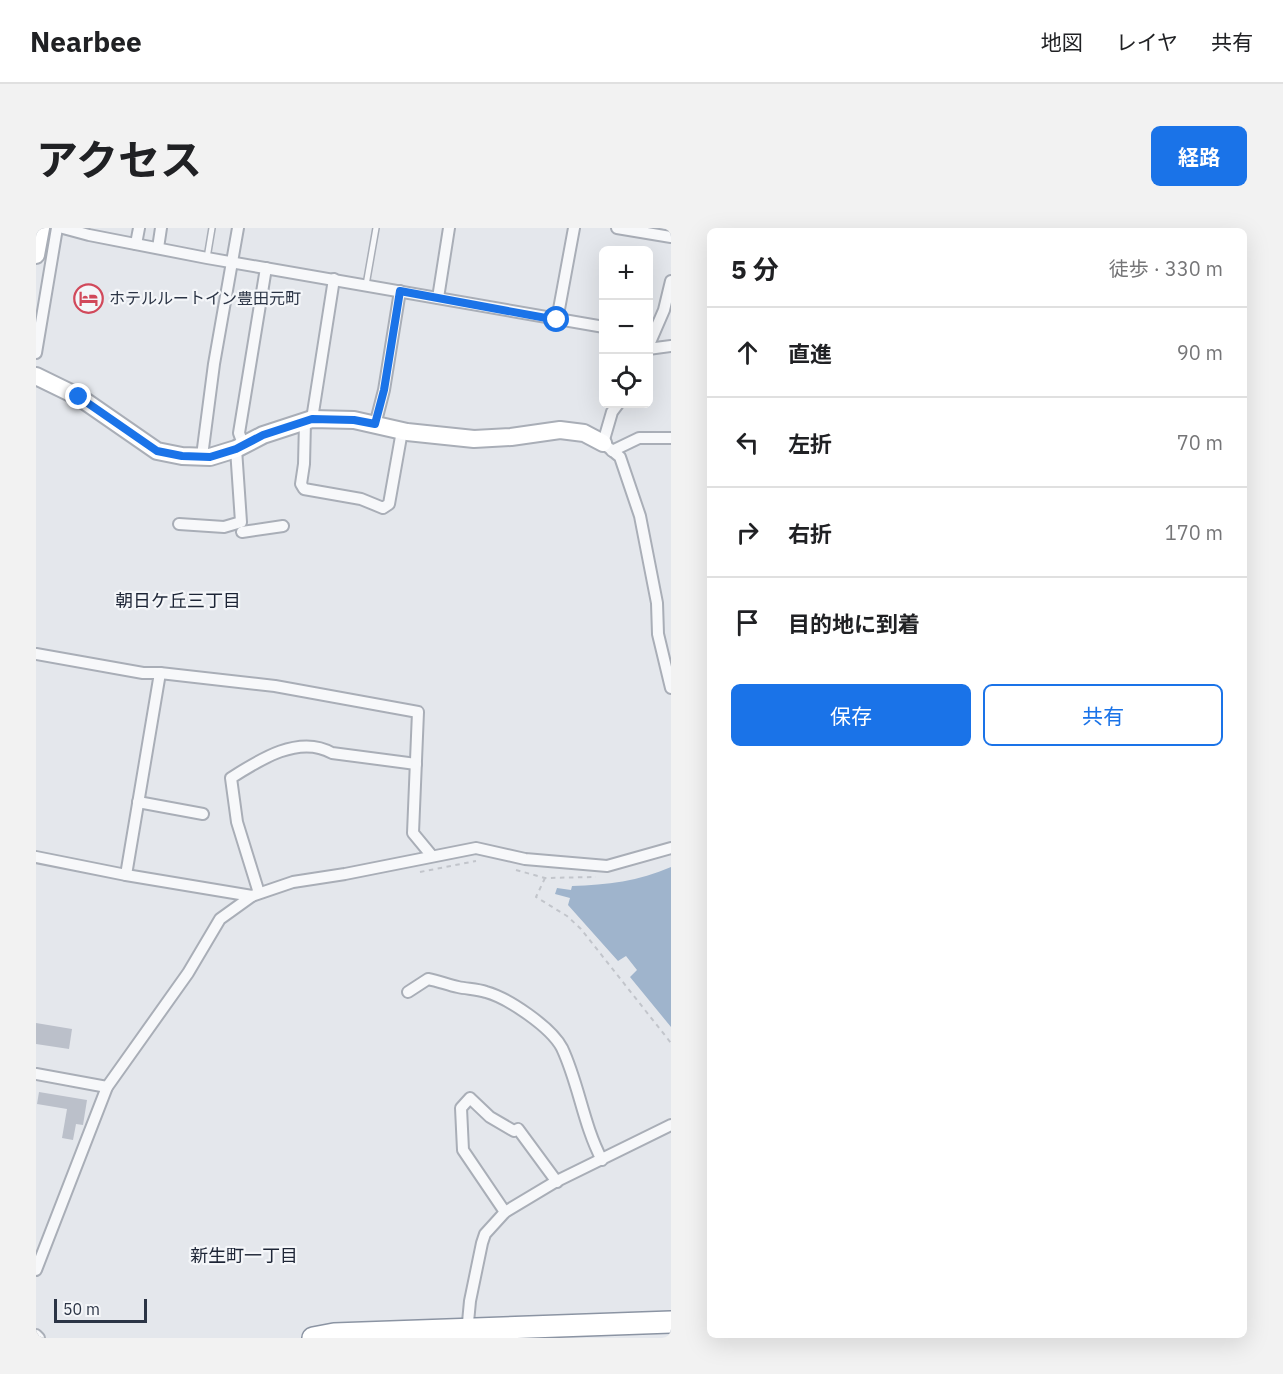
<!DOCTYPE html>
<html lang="ja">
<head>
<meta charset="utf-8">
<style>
	:root { --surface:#fff; --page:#f2f2f2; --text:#202124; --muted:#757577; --line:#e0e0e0; --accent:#1a73e8 }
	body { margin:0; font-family:"IBM Plex Sans","Noto Sans JP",sans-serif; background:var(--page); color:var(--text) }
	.controls { position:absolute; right:18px; top:18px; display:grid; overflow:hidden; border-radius:9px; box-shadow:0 6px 24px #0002 }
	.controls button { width:54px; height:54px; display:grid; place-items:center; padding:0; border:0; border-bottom:2px solid var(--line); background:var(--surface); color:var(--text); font:30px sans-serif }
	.scale { position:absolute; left:18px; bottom:15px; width:93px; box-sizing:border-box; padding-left:6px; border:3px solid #2b3445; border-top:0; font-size:16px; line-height:21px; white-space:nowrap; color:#2b3445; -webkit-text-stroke:4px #f4f6f9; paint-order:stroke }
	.stop { position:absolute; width:18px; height:18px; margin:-14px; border:4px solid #1a73e8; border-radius:50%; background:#fff }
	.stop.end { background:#1a73e8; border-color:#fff; box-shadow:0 2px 6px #0008 }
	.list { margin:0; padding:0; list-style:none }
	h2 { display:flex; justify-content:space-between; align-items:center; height:78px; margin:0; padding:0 24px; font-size:26px }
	h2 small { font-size:20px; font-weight:400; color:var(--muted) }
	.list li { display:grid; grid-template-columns:39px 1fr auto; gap:18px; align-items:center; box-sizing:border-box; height:90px; padding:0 24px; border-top:2px solid var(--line) }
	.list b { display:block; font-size:22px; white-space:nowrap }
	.list em { font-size:20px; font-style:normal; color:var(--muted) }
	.actions { display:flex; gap:12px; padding:18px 24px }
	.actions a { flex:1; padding:14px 0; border:2px solid var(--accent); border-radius:9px; text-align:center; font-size:21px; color:var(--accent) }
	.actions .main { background:var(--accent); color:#fff }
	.icon { flex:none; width:33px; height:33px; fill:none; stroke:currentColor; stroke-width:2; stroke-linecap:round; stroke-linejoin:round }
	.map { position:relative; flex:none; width:635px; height:1110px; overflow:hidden; border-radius:9px }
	header { display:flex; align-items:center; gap:36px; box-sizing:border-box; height:84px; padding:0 30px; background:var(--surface); border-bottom:2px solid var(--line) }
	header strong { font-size:28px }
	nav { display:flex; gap:33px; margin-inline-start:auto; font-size:21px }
	.intro { display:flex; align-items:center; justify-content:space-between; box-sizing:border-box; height:144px; padding:0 36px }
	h1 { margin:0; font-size:42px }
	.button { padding:15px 27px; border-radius:9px; background:var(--accent); color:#fff; font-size:21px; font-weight:700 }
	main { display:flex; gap:36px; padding:0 36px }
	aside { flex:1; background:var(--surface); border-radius:9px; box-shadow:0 6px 24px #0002 }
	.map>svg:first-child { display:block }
	.water { fill:#9fb4cc }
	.building { fill:#bbc0ca }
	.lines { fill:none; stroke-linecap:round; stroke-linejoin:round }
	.lane-casing { stroke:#a9aeb7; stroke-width:8 }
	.street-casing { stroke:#a9aeb7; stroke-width:14 }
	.secondary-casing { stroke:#a9aeb7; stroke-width:20 }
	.highway-casing { stroke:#8b94a3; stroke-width:24 }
	.path { stroke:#c2c5cb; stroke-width:2; stroke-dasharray:4.5 4.5; stroke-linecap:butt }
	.lane { stroke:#f7f8fa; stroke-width:5 }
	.street { stroke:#f7f8fa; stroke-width:10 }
	.secondary { stroke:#fff; stroke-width:16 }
	.highway { stroke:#fff; stroke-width:21 }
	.route { stroke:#1a73e8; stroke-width:8 }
	.labels { text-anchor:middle; stroke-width:4.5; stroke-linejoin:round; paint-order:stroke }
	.poi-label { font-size:16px; fill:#2b3445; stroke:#f4f6f9; text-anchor:start }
	.neighbourhood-label { font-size:18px; fill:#1d2536; stroke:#f4f6f9 }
</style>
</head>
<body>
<header>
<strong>Nearbee</strong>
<nav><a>地図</a><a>レイヤ</a><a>共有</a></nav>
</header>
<div class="intro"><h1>アクセス</h1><a class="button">経路</a></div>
<main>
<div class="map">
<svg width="635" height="1110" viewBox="0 0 635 1110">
	<rect width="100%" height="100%" fill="#e4e7ec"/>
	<!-- water -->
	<path class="water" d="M635 639V799L594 749 601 742 590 728 582 733 532 677 534 670 519 666 521 660 535 662 536 658C571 657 603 653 635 639Z"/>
	<!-- building -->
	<g class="building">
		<polygon points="0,795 36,801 33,821 0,816"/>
		<polygon points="3,864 51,872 47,897 40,896 37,912 26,910 31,881 1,876"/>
	</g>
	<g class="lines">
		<defs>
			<g id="lane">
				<polyline points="171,30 176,0"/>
				<polyline points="330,57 340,0"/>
			</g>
			<g id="street">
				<polyline points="27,0 53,7 171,30 568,99"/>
				<polyline points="581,0 635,9"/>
				<polyline points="100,16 103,0"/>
				<polyline points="122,20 125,0"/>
				<polyline points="402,70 413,0"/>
				<polyline points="521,92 538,0"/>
				<polyline points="612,119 628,82 635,53"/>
				<polyline points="612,121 635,118"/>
				<polyline points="0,125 21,0"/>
				<polyline points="582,176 576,184 567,215 584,229 604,288 621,375 622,406 635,460"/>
				<polyline points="276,191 298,51"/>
				<polyline points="269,194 268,236 265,256 268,261 325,271 347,280 353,276 366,203"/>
				<polyline points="339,197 348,162 364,63"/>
				<polyline points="207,216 203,205 230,40"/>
				<polyline points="576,223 603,210 635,210"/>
				<polyline points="166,228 178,136 202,0"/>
				<polyline points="143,296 188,299 205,294 200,221"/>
				<polyline points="206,304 247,298"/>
				<polyline points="0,426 107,445 124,445 239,458 382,484 377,605 396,628"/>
				<polyline points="102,574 167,586"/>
				<polyline points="0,629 90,647 216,668"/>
				<polyline points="90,647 124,445"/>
				<path d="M223 665 201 594 195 550C223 532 263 506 296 525L380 536"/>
				<path d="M372 764 392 751C403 753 412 757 422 759 431 761 441 761 450 764 472 770 515 799 526 820 543 856 547 896 566 932"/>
				<polyline points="0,846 71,859"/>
				<polyline points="469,984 427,922 425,880 434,870 454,889 478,903 482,901 521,954"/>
				<polyline points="0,1042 71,859 152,745 184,691 216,668 257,654 309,646 440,620 489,631 571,638 635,620"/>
				<polyline points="431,1105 434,1073 446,1015 449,1006 469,984 519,954 635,897"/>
				<polyline points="0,1107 3,1110"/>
			</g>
			<g id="secondary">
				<polyline points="0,27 5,0"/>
				<polyline points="0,148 43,169 121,223 146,228 174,229 200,221 227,207 276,191 318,192 371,204 438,211 475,209 524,202 548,205 567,215"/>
			</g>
			<polyline id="highway" points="277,1110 298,1106 635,1094"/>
		</defs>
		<!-- lane casing -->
		<use href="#lane" class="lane-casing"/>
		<!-- street casing -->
		<use href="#street" class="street-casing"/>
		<!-- secondary casing -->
		<use href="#secondary" class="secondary-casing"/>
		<!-- highway casing -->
		<use href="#highway" class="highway-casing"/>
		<!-- path -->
		<g class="path">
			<polyline points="480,642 509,650 560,649"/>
			<polyline points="384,644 440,633"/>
			<polyline points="509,650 500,669 531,688 545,701 635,815"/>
		</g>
		<!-- lane -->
		<use href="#lane" class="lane"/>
		<!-- street -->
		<use href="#street" class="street"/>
		<!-- secondary -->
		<use href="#secondary" class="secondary"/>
		<!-- highway -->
		<use href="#highway" class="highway"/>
	</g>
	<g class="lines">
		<!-- route -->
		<polyline class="route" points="43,169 121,223 146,228 174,229 200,221 227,207 276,191 318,192 339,196 348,162 364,63 521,92"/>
	</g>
	<!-- icons -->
	<defs>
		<symbol id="hotel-ring" viewBox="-11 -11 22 22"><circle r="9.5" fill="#f4f6f9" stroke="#d1495b" stroke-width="1.5"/><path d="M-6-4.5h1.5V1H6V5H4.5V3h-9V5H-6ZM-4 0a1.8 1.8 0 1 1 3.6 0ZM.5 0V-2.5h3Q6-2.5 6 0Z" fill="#d1495b"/></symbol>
	</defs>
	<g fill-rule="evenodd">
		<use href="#hotel-ring" x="36" y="54" width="33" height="33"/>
	</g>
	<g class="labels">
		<!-- poi labels -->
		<g class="poi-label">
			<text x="73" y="76">ホテルルートイン豊田元町</text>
		</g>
		<!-- neighbourhood labels -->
		<g class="neighbourhood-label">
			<text x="142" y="379">朝日ケ丘三丁目</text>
			<text x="208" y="1034">新生町一丁目</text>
		</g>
	</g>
</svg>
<div class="controls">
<button>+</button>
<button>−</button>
<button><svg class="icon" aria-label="locate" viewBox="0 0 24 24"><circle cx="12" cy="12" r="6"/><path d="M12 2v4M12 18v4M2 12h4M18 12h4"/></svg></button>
</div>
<div class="scale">50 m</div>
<div class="stop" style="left:521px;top:92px"></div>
<div class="stop end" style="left:43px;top:169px"></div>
</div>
<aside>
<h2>5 分<small>徒歩 · 330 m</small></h2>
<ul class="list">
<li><svg class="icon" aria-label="ahead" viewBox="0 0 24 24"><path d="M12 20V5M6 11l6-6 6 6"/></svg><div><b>直進</b></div><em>90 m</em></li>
<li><svg class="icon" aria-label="left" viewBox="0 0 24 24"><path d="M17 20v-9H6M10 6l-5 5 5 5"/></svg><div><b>左折</b></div><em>70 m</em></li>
<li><svg class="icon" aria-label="right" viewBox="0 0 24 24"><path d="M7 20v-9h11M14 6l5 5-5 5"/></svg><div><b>右折</b></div><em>170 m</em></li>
<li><svg class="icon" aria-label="arrive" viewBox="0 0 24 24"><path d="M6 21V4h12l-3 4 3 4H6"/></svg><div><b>目的地に到着</b></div></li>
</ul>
<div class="actions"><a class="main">保存</a><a>共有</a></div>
</aside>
</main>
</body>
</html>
